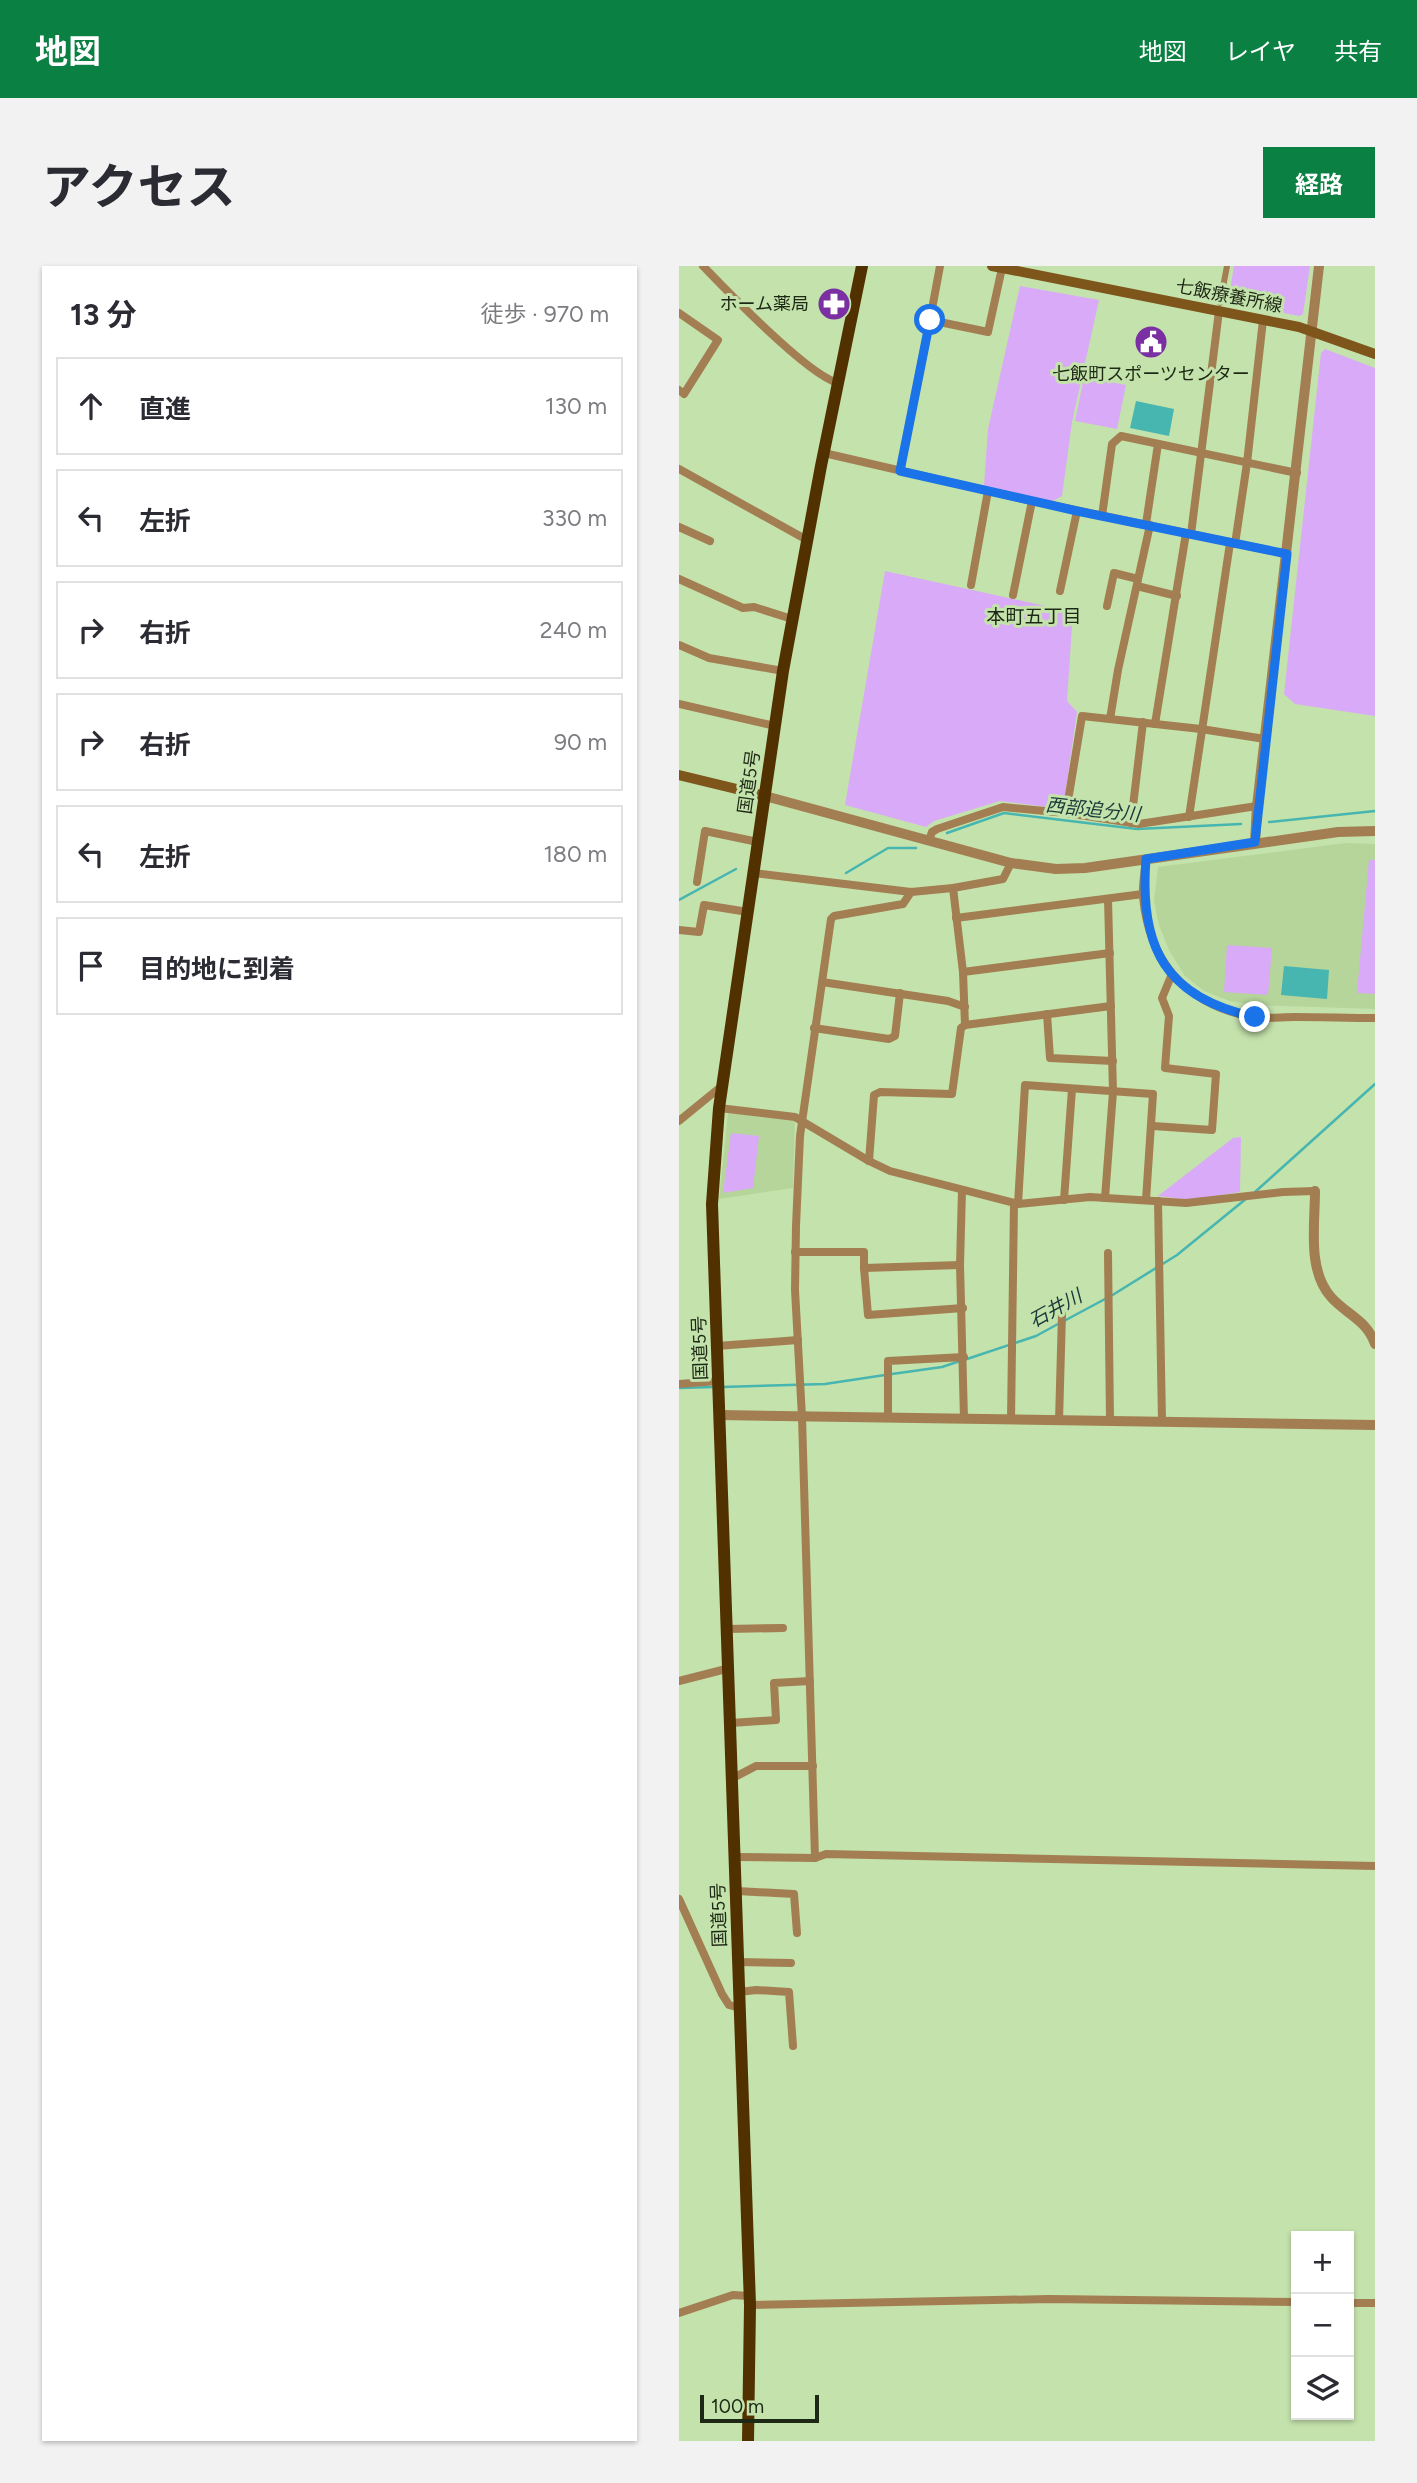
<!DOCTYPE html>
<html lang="ja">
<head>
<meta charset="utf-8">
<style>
	:root { --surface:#fff; --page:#f2f2f3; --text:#2b2b33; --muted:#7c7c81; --line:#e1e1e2; --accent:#0b8043 }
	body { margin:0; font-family:Figtree,"Noto Sans JP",sans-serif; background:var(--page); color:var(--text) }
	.controls { position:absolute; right:21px; bottom:21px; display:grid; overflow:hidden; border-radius:0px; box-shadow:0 2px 5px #0004 }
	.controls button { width:63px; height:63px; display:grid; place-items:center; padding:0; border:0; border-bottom:2px solid var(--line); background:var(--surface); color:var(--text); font:35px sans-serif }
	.scale { position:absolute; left:21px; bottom:18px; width:119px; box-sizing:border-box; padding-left:7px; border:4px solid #1e2915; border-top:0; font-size:19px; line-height:24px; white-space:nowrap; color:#1e2915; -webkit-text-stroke:5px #c4e2ac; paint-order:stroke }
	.stop { position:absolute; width:21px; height:21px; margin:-16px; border:5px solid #1a73e8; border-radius:50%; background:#fff }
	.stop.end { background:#1a73e8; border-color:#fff; box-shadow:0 2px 7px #0008 }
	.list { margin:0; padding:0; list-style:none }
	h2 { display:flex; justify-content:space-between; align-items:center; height:91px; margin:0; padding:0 28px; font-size:30px }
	h2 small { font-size:23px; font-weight:400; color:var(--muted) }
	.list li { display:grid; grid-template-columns:46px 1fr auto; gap:21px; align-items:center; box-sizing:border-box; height:98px; margin:0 14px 14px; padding:0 14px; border:2px solid var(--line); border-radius:0px }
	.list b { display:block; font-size:26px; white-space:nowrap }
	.list em { font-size:23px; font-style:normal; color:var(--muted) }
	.icon { flex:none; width:38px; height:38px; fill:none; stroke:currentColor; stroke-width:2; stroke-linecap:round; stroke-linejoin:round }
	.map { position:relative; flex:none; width:696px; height:2175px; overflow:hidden; border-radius:0px }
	header { display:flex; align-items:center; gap:42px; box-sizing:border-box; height:98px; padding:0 35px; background:var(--accent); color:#fff }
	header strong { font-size:33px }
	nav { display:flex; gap:38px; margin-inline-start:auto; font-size:24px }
	.intro { display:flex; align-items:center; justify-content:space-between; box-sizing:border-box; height:168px; padding:0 42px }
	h1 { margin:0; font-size:49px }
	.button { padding:18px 32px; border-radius:0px; background:var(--accent); color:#fff; font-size:24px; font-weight:700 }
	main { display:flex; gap:42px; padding:0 42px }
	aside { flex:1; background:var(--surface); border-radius:0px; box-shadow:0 2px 5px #0004 }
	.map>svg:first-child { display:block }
	.built { fill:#b5d59a }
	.green { fill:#d9aaf8 }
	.water { fill:#47b5b0 }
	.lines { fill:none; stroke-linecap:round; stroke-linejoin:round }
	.stream { stroke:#47b5b0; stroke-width:2.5 }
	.pedestrian { stroke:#a27e52; stroke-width:6 }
	.minor { stroke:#a27e52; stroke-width:8 }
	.tertiary { stroke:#a27e52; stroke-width:10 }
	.secondary { stroke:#7e551b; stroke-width:10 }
	.trunk { stroke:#513100; stroke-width:12 }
	.route { stroke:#1a73e8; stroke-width:9 }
	.labels { text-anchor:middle; stroke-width:6; stroke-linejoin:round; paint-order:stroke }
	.street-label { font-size:18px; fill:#1e2915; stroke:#c4e2ac }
	.poi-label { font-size:18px; fill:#1e2915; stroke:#c4e2ac; text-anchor:end }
	.neighbourhood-label { font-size:19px; fill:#1e2915; stroke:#c4e2ac }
	.water-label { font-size:19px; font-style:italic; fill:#193a39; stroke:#c4e2ac }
</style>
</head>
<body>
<header>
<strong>地図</strong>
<nav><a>地図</a><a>レイヤ</a><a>共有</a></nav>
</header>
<div class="intro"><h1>アクセス</h1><a class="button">経路</a></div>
<main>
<aside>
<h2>13 分<small>徒歩 · 970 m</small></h2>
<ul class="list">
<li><svg class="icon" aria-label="ahead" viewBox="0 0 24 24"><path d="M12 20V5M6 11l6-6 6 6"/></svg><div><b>直進</b></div><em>130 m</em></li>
<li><svg class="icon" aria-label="left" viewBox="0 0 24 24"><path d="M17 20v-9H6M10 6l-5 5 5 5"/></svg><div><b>左折</b></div><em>330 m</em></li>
<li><svg class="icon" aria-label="right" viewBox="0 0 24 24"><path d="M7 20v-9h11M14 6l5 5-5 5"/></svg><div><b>右折</b></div><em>240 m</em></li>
<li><svg class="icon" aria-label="right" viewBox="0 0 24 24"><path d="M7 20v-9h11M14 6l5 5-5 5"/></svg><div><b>右折</b></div><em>90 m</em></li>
<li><svg class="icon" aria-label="left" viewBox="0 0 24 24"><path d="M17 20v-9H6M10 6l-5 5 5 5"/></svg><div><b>左折</b></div><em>180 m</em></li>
<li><svg class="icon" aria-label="arrive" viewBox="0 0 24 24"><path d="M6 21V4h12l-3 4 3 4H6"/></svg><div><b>目的地に到着</b></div></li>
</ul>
</aside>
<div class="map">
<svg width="696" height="2175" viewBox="0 0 696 2175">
	<rect width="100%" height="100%" fill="#c4e2ac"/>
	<!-- built -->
	<g class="built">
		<polygon points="667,577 696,578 696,743 575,739 551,735 525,725 506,710 490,684 480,659 475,635 479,601"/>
		<polygon points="49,847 116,853 114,922 40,933"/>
	</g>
	<!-- green -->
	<g class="green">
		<polygon points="555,0 631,0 624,48 620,50 554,37 552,18"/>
		<polygon points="341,20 420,34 393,156 383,230 372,236 305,220 309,163"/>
		<polygon points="646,83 696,102 696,450 616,438 605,428 642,87"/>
		<polygon points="405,111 447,119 438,163 396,155"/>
		<polygon points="206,305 394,346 388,435 398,446 384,543 321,535 255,555 247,561 166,539"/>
		<polygon points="690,594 696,594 696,728 678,727"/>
		<polygon points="548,679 593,682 589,729 545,726"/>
		<polygon points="52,867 80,870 74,922 44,927"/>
		<polygon points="562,871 561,926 510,934 479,930 554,872"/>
	</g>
	<!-- water -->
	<g class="water">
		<polygon points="457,135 495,143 490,170 451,162"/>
		<polygon points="605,700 650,704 648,733 602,729"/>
	</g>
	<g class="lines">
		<!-- stream -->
		<g class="stream">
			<polyline points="590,556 696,545"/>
			<polyline points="268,567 325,547 458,563 562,558"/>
			<polyline points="167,607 209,582 237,582"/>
			<polyline points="0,634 57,603"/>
			<polyline points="576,926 696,818"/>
			<polyline points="482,999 498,989 568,932"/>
			<polyline points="432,1030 477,1002"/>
			<polyline points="385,1055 426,1033"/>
			<polyline points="288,1093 357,1070 379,1058"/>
			<polyline points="213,1108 263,1101 281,1095"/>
			<polyline points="42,1121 146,1118 206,1109"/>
			<polyline points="0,1122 35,1121"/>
		</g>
		<!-- pedestrian -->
		<polyline class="pedestrian" points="541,37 548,0"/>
		<!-- minor -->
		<g class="minor">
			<path d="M24 0C49 26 129 109 159 117"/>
			<polyline points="261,0 251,54 309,66 323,2"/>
			<polyline points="0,47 39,74 5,128 0,124"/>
			<polyline points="145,187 353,235 608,288"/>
			<polyline points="0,203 128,274"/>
			<polyline points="221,205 251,54"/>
			<polyline points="423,250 433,178 442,170 618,207"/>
			<polyline points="467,258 479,178"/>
			<polyline points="0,261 31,275"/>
			<polyline points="512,268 540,45"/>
			<polyline points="556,278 568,197 584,54"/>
			<polyline points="0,313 64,342 75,341 113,353"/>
			<polyline points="292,319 309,225"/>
			<polyline points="458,320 498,330"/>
			<polyline points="381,325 398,245"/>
			<polyline points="334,329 353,235"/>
			<polyline points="428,340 435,307 459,313"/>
			<polyline points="0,379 30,392 104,405"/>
			<polyline points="0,438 96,460"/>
			<polyline points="431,453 439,404 471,259"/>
			<polyline points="476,458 507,267"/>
			<polyline points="578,540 460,558 387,547 403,450 522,463 586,473"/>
			<polyline points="510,551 551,277"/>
			<polyline points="452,557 464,456"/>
			<polyline points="250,574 253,566 258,563 324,541 387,547"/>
			<path d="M467 593C466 605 463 619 464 631 470 696 508 739 573 751 587 753 602 751 616 751 643 751 669 752 696 752"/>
			<polyline points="75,607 232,626 274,622 324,613 332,597"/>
			<polyline points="18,616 26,565 79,576"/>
			<polyline points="277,652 464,628"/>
			<polyline points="0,664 20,666 25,639 69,646"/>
			<polyline points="284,706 431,687"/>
			<polyline points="143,716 269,735 286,741"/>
			<polyline points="368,748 371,792 434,795"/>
			<polyline points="286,759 432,740"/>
			<polyline points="135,762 210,773 216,770 221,727"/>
			<polyline points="40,842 116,851 190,895 211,905 339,938 411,931 507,937 604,926 636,925"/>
			<polyline points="0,855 44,819"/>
			<polyline points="474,860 533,864 537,808 486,802 490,750 483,732 493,708"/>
			<polyline points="190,895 195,829 201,826 273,828 282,762 286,759 284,706 274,622"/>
			<polyline points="283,924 281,999 285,1153"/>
			<polyline points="426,932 434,826 429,633"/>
			<polyline points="385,934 393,823"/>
			<polyline points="479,935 483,1155"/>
			<polyline points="339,938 346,819 474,828 467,934"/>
			<polyline points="116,986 185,986 185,1002 281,999"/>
			<polyline points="429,987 431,1154"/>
			<polyline points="185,1002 189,1049 284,1042"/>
			<polyline points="38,1080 119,1074"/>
			<polyline points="0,1118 39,1115"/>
			<polyline points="209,1152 209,1095 285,1091"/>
			<polyline points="332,1154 335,937"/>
			<polyline points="380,1155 383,1048"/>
			<polyline points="48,1363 104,1362"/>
			<polyline points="0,1415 51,1402"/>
			<polyline points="52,1457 97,1454 95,1417 131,1415"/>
			<polyline points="54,1512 77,1500 134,1500"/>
			<polyline points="55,1591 136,1592 147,1588 696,1600"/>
			<polyline points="136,1592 123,1151 116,1024 117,960 121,870 152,653 155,650 224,638 232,626"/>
			<polyline points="58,1625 115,1628 118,1667"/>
			<polyline points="0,1633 43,1728 50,1739 61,1742"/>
			<polyline points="59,1696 112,1697"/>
			<polyline points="60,1726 77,1724 110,1726 114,1780"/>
			<polyline points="670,2037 696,2037"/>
			<polyline points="71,2039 370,2033 617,2036"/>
			<polyline points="0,2047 54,2029 70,2030"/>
		</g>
		<!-- tertiary -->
		<g class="tertiary">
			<polyline points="86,530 332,597 377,603 406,602 659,566 696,565"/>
			<polyline points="576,576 578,540 640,0"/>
			<path d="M636 925C636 959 628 1004 652 1031 668 1049 688 1054 696 1078"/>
			<polyline points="40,1149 696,1159"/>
		</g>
		<!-- secondary -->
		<g class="secondary">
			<polyline points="313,0 620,61 696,88"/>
			<polyline points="0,509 86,530"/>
		</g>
		<!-- trunk -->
		<polyline class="trunk" points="69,2175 71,2039 33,938 40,842 104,405 142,200 183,0"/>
	</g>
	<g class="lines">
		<!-- route -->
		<path class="route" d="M251 54 221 205 398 245 608 288 576 576 467 593C460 682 487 732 576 751"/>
	</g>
	<!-- icons -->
	<defs>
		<symbol id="pharmacy-disc" viewBox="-11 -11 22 22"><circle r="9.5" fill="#7a30a2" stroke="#c4e2ac"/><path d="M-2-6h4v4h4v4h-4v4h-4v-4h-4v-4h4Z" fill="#fff"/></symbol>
		<symbol id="civic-disc" viewBox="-11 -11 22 22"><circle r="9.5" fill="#7a30a2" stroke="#c4e2ac"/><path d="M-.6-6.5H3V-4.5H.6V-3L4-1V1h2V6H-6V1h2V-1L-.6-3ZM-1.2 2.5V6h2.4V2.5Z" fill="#fff"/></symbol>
	</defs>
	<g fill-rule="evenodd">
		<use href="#pharmacy-disc" x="136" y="19" width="38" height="38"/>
		<use href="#civic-disc" x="453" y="57" width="38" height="38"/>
	</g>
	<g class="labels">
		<!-- street labels -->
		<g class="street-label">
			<text transform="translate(550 30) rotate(11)" y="6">七飯療養所線</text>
			<text transform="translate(70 516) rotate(-82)" y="6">国道5号</text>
			<text transform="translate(21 1082) rotate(-92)" y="6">国道5号</text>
			<text transform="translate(40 1649) rotate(-92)" y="6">国道5号</text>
		</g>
		<!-- poi labels -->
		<g class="poi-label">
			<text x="130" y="44">ホーム薬局</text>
			<text x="472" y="114" text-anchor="middle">七飯町スポーツセンター</text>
		</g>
		<!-- neighbourhood labels -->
		<g class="neighbourhood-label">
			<text x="355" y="357">本町五丁目</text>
		</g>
		<!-- water labels -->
		<g class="water-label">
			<text transform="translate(414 543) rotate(6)" y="7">西部追分川</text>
			<text transform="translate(376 1042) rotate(-29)" y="7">石井川</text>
		</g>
	</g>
</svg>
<div class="controls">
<button>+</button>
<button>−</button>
<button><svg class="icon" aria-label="layers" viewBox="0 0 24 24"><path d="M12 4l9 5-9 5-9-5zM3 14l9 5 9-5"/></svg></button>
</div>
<div class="scale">100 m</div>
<div class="stop" style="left:251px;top:54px"></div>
<div class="stop end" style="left:576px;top:751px"></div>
</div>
</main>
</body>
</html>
